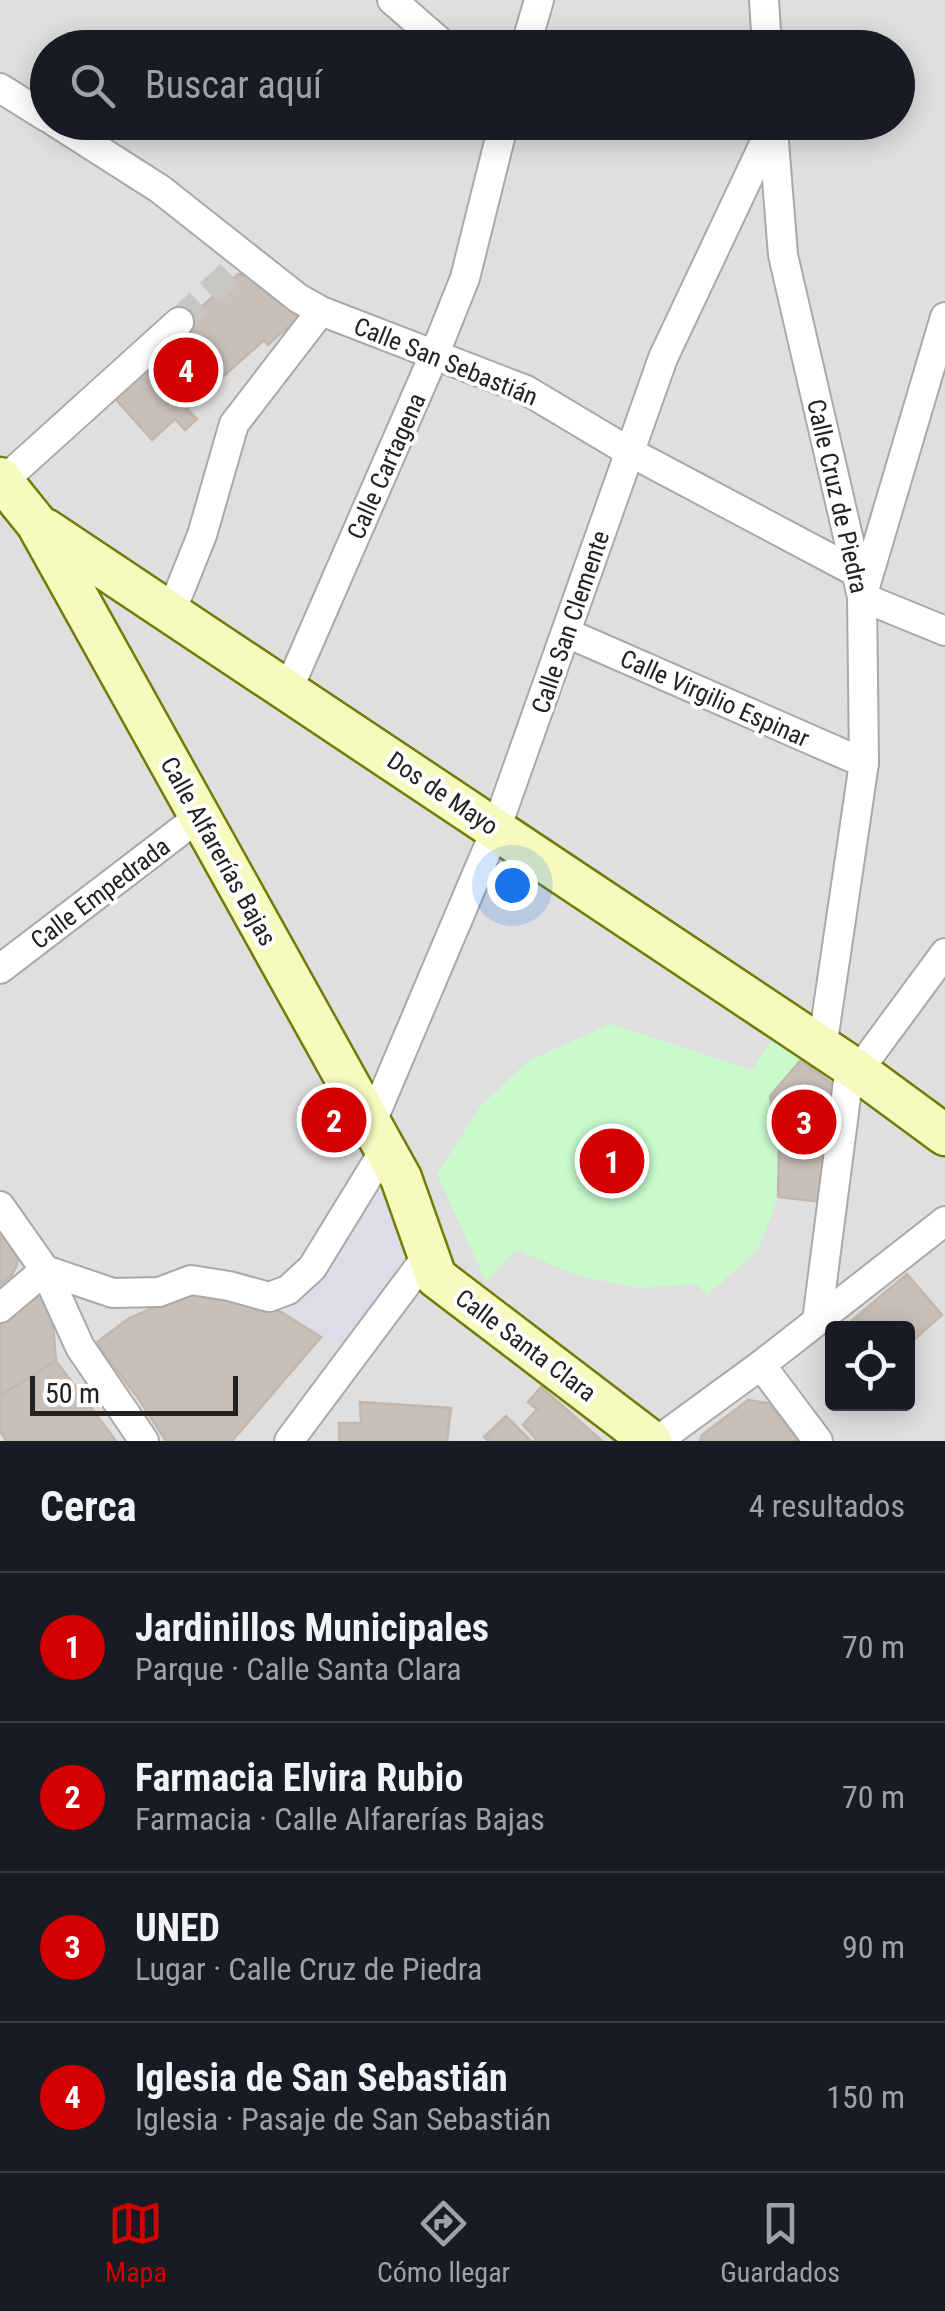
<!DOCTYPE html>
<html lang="es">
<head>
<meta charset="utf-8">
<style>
	:root { --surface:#171b24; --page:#242831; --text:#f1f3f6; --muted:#9ea1a6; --line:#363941; --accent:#d40000 }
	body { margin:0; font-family:"Roboto Condensed",sans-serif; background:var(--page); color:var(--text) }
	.controls { position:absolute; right:30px; bottom:30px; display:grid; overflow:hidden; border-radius:10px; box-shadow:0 5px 25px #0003 }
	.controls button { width:90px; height:90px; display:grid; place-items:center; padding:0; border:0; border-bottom:2px solid var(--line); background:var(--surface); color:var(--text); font:50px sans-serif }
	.scale { position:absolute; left:30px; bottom:25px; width:208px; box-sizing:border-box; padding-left:10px; border:5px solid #222; border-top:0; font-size:28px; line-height:35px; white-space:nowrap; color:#222; -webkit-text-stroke:8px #fff; paint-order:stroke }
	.you { position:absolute; left:512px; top:885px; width:35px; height:35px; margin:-25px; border:8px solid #fff; border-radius:50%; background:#1a73e8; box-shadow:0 0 0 15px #1a73e833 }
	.badge { display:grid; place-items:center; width:65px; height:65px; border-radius:50%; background:var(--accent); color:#fff; font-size:32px; font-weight:700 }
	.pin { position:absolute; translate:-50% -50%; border:5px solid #fff; box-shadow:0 2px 10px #0006 }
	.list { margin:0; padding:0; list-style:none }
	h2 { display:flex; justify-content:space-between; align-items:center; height:130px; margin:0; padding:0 40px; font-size:42px }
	h2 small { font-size:32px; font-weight:400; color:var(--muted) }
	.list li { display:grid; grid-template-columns:65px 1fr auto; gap:30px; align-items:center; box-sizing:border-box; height:150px; padding:0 40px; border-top:2px solid var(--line) }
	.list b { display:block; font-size:38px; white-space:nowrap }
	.list p { margin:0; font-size:32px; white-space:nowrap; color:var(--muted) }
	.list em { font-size:32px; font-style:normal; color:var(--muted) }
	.icon { flex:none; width:55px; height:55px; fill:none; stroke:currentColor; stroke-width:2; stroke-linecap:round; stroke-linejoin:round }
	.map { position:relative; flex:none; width:945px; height:1441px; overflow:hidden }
	.search { position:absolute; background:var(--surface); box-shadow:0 5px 25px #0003; left:30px; right:30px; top:30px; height:110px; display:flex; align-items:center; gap:25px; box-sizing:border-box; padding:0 35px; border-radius:55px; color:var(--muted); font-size:38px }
	.sheet { height:730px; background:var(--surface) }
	nav { display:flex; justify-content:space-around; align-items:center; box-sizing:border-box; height:140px; border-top:2px solid var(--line); background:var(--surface); font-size:28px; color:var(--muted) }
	nav a { display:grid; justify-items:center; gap:5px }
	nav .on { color:var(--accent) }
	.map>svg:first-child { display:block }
	.residential { fill:#e0dfdf; fill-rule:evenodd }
	.park { fill:#c8facc }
	.plaza { fill:#dddde8 }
	.building { fill:#c7bfb8; stroke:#c4b6ab; stroke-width:2.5 }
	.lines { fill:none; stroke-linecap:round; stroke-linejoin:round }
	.street-tunnel { stroke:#c8c6c1; stroke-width:28; stroke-dasharray:28 14; stroke-linecap:butt }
	.street-casing { stroke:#a9a9a9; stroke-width:32 }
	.secondary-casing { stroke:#707d05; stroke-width:45 }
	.street { stroke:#fff; stroke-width:28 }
	.secondary { stroke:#f7fabf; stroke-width:40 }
	.labels { text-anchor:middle; stroke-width:8; stroke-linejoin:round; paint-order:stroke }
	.street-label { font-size:25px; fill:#222; stroke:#fff }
</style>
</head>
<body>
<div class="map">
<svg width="945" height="1441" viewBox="0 0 945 1441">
	<rect width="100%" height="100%" fill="#f2efe9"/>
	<!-- residential -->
	<path class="residential" d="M0 0H945V1441H0ZM48 48H898V122H48ZM832 1328H908V1404H832Z"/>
	<!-- park -->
	<polygon class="park" points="611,1024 752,1070 772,1040 801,1060 770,1096 779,1149 778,1197 758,1250 707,1295 697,1284 638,1288 580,1276 516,1250 486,1282 437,1174 480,1107 528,1061"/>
	<!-- plaza -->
	<polygon class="plaza" points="385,1149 428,1255 351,1358 269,1297 288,1290"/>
	<!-- building -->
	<g class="building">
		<polygon points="238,274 260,277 298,318 268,345 264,340 187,409 197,419 185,430 175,419 152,440 112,395 195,325 189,318"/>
		<polygon points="801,1060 834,1085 832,1203 778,1197 779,1149 770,1096"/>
		<polygon points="0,1224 18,1253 17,1265 12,1275 0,1285"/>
		<polygon points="907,1274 942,1315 908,1345 908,1328 843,1328"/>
		<polygon points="36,1288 51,1300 56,1361 0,1396 0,1319"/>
		<polygon points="209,1295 240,1298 281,1312 321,1337 232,1441 166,1441 138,1398 96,1343 129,1318 151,1309 171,1297"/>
		<polygon points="56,1361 116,1441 6,1441 0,1431 0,1396"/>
		<polygon points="541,1387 602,1441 534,1441 536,1439 523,1425 537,1409 528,1402"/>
		<polygon points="748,1400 768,1403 799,1441 700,1441 702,1435"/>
		<polygon points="360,1402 451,1408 447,1441 339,1441 339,1423 361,1423"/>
		<polygon points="506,1416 531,1441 489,1441 484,1437"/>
	</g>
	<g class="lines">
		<!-- street-tunnel -->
		<polyline class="street-tunnel" points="179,322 247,258"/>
		<defs>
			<g id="street">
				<polyline points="392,0 447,48"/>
				<polyline points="764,0 767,48"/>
				<polyline points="525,48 539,0"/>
				<polyline points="0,88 48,118"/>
				<polyline points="55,122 160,189 298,298 321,311 526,390 628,451 856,572"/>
				<polyline points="773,129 783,255 862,597 864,763 822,1048"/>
				<polyline points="945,317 862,597 945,631"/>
				<polyline points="3,481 179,322"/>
				<polyline points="171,612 202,535 234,424 321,311"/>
				<polyline points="567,633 864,763"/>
				<polyline points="288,690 435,353 465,278 504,122"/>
				<polyline points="0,969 200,816"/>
				<polyline points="858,1071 945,953"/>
				<polyline points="371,1124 496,829 663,358 773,125"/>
				<polyline points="0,1206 45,1270 80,1347 144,1441"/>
				<polyline points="0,1308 45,1270 113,1293 159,1292 191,1280 229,1286 269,1297 288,1290 312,1268 385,1149"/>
				<polyline points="817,1321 850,1066"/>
				<polyline points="761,1365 818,1441"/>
				<polyline points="289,1441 428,1255"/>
				<polyline points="657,1441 761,1365 945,1221"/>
			</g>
			<g id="secondary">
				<polyline points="0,478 37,524 401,1178 436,1277 651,1441"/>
				<polyline points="45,529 858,1071 945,1135"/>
			</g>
		</defs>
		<!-- street casing -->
		<use href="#street" class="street-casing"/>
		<!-- secondary casing -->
		<use href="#secondary" class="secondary-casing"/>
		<!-- street -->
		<use href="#street" class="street"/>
		<!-- secondary -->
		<use href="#secondary" class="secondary"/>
	</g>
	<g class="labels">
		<!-- street labels -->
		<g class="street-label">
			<text transform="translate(446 361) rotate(22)" y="9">Calle San Sebastián</text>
			<text transform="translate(386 466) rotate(-66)" y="9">Calle Cartagena</text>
			<text transform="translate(838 496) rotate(77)" y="9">Calle Cruz de Piedra</text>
			<text transform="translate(570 622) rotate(-71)" y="9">Calle San Clemente</text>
			<text transform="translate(715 698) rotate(24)" y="9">Calle Virgilio Espinar</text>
			<text transform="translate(443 793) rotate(34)" y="9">Dos de Mayo</text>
			<text transform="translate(219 851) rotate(61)" y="9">Calle Alfarerías Bajas</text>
			<text transform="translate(100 893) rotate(-37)" y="9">Calle Empedrada</text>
			<text transform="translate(526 1345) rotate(37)" y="9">Calle Santa Clara</text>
		</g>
	</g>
</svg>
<div class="controls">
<button><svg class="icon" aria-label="locate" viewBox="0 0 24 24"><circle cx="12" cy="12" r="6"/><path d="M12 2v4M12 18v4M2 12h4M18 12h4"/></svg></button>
</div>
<div class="scale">50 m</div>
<div class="you"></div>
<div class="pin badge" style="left:612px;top:1161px">1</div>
<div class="pin badge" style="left:334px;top:1120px">2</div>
<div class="pin badge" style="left:804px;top:1122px">3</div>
<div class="pin badge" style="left:186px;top:370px">4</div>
<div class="search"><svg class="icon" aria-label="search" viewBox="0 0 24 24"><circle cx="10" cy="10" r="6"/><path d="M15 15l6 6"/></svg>Buscar aquí</div>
</div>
<section class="sheet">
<h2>Cerca<small>4 resultados</small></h2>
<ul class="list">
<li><span class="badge">1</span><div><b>Jardinillos Municipales</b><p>Parque · Calle Santa Clara</p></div><em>70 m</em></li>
<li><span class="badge">2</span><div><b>Farmacia Elvira Rubio</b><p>Farmacia · Calle Alfarerías Bajas</p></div><em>70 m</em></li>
<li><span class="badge">3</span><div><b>UNED</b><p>Lugar · Calle Cruz de Piedra</p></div><em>90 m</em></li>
<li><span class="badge">4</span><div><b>Iglesia de San Sebastián</b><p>Iglesia · Pasaje de San Sebastián</p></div><em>150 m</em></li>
</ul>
</section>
<nav>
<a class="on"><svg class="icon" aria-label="map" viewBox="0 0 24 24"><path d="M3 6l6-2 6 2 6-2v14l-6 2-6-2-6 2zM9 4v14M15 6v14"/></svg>Mapa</a>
<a><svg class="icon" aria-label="directions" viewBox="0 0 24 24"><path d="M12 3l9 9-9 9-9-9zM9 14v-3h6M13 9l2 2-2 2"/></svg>Cómo llegar</a>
<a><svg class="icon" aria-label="saved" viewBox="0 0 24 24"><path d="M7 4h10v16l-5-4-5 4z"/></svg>Guardados</a>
</nav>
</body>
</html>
